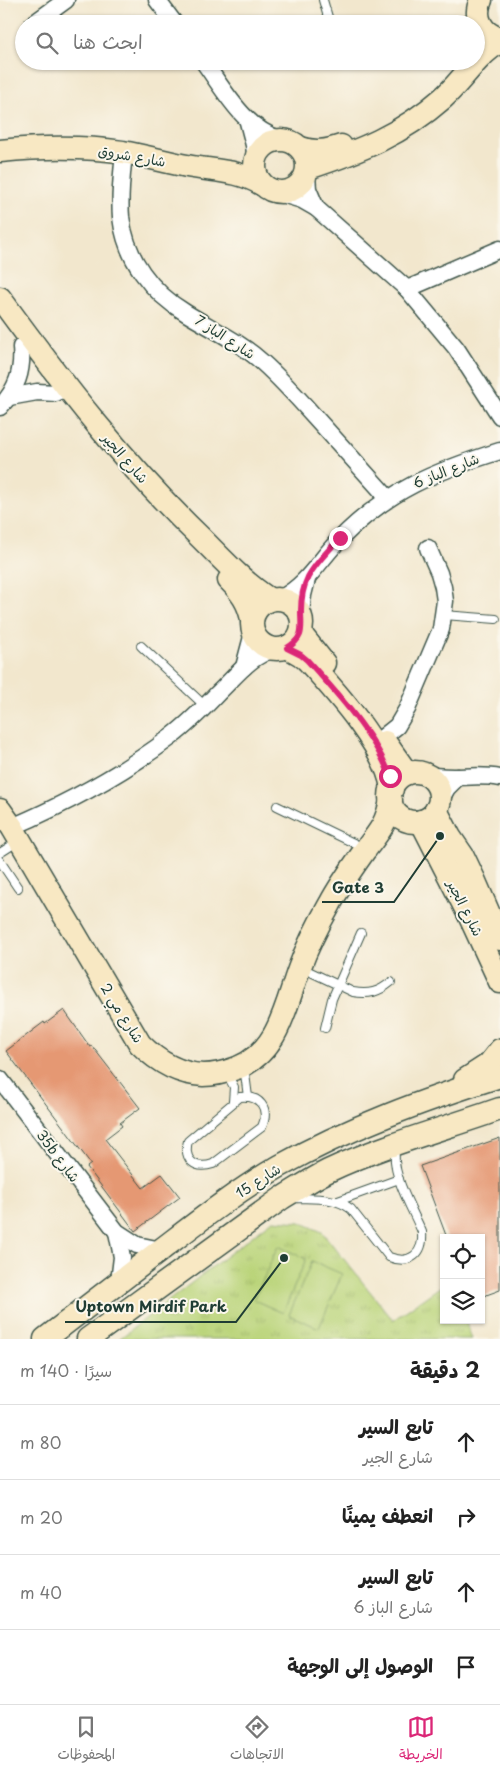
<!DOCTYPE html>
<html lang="ar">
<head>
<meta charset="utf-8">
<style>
	:root { --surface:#fff; --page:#f6f6f6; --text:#222; --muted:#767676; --line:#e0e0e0; --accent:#db2777 }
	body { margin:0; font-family:"Playpen Sans","Playpen Sans Arabic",sans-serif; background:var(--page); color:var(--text); direction:rtl }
	.controls { position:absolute; right:15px; bottom:15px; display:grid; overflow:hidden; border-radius:0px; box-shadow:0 1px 4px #0004 }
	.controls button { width:45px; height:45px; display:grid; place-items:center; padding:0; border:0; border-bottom:1px solid var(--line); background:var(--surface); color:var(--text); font:25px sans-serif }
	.stop { position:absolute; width:15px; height:15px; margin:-11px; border:4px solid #db2777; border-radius:50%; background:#fff }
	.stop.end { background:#db2777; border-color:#fff; box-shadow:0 1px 5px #0008 }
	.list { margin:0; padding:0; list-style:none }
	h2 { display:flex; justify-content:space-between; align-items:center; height:65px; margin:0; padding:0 20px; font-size:21px }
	h2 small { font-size:16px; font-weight:400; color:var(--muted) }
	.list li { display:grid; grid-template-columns:32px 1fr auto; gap:15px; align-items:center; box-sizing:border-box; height:75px; padding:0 20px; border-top:1px solid var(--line) }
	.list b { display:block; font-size:19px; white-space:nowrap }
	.list p { margin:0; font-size:16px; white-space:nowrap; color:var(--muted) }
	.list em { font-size:16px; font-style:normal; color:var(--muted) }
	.icon { flex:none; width:28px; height:28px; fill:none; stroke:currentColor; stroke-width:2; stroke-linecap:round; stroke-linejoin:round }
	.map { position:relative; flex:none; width:500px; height:1339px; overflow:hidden; direction:ltr }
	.search { position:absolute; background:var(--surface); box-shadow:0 1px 4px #0004; left:15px; right:15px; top:15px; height:55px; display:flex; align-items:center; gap:12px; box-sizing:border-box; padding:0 18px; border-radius:28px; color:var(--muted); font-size:19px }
	.sheet { height:365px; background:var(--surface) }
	nav { display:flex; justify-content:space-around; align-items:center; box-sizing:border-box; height:70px; border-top:1px solid var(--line); background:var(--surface); font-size:14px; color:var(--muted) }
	nav a { display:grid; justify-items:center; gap:2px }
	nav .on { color:var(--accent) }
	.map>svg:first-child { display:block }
	.park { fill:url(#park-tufts); stroke:#6c8856 }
	.garden { fill:#bad479; stroke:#6c8856 }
	.building { fill:#e59873 }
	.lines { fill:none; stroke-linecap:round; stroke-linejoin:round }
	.lane-casing { stroke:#3f564b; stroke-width:10 }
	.street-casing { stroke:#3f564b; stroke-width:19 }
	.secondary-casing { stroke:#3f564b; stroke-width:25 }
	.lane { stroke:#fff; stroke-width:8 }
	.street { stroke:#fff; stroke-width:16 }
	.secondary { stroke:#f8e8c3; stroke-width:22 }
	.route { stroke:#db2777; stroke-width:6 }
	.labels { text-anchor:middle; stroke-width:4; stroke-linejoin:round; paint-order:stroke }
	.street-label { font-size:14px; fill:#1f3d34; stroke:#fbf7ec }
	.leader { fill:none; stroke:#1f3d34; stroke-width:2 }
	.callout-dot { fill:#1f3d34; stroke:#fbf7ec; stroke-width:2 }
	.callout-label { font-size:15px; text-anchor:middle; font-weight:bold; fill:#1f3d34; stroke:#fbf7ec; stroke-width:4; stroke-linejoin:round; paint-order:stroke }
</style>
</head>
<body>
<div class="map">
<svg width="500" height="1339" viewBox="0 0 500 1339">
	<defs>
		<pattern id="park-tufts" width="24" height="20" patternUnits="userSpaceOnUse" patternTransform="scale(1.25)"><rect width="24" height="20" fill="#bad479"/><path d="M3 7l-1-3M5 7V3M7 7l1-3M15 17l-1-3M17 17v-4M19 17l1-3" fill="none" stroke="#9fb769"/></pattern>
	</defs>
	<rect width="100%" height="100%" fill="#fbf7ec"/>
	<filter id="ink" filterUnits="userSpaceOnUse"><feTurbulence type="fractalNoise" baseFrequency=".02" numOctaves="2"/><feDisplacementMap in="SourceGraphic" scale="10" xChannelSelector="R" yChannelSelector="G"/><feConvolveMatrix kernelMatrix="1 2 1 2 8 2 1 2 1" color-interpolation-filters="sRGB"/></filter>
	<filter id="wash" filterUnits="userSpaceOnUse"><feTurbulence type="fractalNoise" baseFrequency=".0096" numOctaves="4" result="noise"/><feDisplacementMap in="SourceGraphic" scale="20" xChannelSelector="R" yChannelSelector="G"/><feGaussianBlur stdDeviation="1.12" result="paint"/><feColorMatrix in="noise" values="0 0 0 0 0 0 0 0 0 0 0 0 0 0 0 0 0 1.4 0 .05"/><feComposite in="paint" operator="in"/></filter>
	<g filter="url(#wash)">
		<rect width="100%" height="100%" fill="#f2e7cd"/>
		<!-- park -->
		<polygon class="park" points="273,1220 300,1222 322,1232 393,1320 444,1284 444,1320 465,1320 472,1339 119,1339"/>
		<!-- garden -->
		<g class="garden">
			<polygon points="278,1246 306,1259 283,1313 254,1300"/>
			<polygon points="312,1261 342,1274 319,1328 289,1315"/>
		</g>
		<g id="blocks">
			<!-- building -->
			<g class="building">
				<polygon points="64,1010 90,1047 92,1046 140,1108 120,1123 122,1126 105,1139 143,1188 162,1174 180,1197 135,1231 87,1167 91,1164 6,1051 44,1022 45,1024"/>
				<polygon points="500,1138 500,1290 481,1297 481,1238 447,1238 420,1166"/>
			</g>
		</g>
	</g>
	<g filter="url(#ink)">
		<use href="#blocks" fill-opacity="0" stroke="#3f564b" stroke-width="1"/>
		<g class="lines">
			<defs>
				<g id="lane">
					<polyline points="323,0 330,24"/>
					<polyline points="444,615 496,619"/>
					<polyline points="141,646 205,706"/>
					<polyline points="277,806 364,848"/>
					<polyline points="0,853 17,842"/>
					<polyline points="0,861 18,888"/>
					<path d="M302 968 353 992C369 995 379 992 391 982"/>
					<polyline points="325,1028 332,999 361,933"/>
					<polyline points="244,1066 248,1097"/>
					<polyline points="227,1074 234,1087 233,1102"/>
					<path d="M240 1097C260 1095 270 1108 262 1127L213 1164C195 1170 183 1160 188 1141Z"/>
					<path d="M294 1198C313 1199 334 1196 351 1209L389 1257C410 1265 424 1254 422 1232 412 1208 389 1172 396 1146"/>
					<polyline points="338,1201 399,1179"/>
				</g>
				<g id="street">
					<polyline points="157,0 175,24"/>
					<polyline points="33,24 66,0"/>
					<path d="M203 61C225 91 244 129 282 140"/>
					<polyline points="248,122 254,145 256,161"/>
					<path d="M124 153C122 174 119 196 121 217 126 259 151 292 186 313 212 329 240 342 262 362 281 379 298 398 315 417 339 444 364 471 388 498"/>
					<polyline points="307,175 308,189 316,208"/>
					<polyline points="279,193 302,200 316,208 407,289 456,348 500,416"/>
					<polyline points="407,289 500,249"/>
					<polyline points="9,397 37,392 56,393"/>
					<path d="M0 407C17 389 23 371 21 347"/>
					<path d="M281 598C307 585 320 559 340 539 388 490 436 471 500 451"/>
					<polyline points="301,614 303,595 307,579"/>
					<polyline points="244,667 253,633"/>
					<polyline points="382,738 397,726 407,709 441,629 445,601 443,587 439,573 428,548"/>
					<path d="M424 774C450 781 475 773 500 778"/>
					<polyline points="440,801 447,788 458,777"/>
					<path d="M12 827C68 803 122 774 171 737 188 724 203 709 218 693 235 677 250 656 274 649"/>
					<polyline points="0,1079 117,1232 137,1245 161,1250"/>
					<polyline points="117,1232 122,1257 119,1282"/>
				</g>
				<g id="secondary">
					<path d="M481 0C473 17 482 34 500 38"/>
					<circle cx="281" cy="166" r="26"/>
					<path d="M301 148C315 153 327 151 341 146"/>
					<path d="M0 151C41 147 82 146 123 152 145 156 166 162 187 166 213 171 239 170 261 184"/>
					<path d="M308 168C360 151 401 135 443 98 462 81 478 54 500 42"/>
					<path d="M0 298C62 383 126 466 202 539 223 560 244 583 269 599"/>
					<path d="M229 580C241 592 249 603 252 620"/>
					<circle cx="277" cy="624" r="25"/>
					<polyline points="301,634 324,663"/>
					<path d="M287 647 301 655 307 660C335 691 387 748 392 789"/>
					<polyline points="385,742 407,773"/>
					<circle cx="415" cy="797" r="25"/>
					<path d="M0 810 12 827 140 1044C158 1062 178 1074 203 1075 215 1075 226 1072 237 1068 279 1051 285 1007 299 969 307 947 318 925 330 904 340 885 353 867 365 850 379 832 387 823 391 800"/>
					<polyline points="436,810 450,837 463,856 473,877 500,939"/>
					<polyline points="421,821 469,915 500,982"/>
					<polyline points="465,1080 488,1065 500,1050"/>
					<path d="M45 1339C84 1309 123 1279 162 1249 200 1220 238 1190 280 1166 350 1127 424 1100 500 1076"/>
					<path d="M88 1339 282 1198C297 1189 312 1179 328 1171 383 1145 443 1129 500 1109"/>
				</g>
			</defs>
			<!-- lane casing -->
			<use href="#lane" class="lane-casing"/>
			<!-- street casing -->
			<use href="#street" class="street-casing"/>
			<!-- secondary casing -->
			<use href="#secondary" class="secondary-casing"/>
			<!-- lane -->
			<use href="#lane" class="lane"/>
			<!-- street -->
			<use href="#street" class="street"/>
			<!-- secondary -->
			<use href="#secondary" class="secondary"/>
		</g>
	</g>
	<g class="lines" filter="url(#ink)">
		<!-- route -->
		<path class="route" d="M340 538C329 550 316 562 308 577 303 587 301 601 301 611 301 629 305 637 287 648L301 655 307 660C336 692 376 736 390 776"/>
	</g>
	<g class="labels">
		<!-- street labels -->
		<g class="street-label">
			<text transform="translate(132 156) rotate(10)" y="5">شارع شروق</text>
			<text transform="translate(225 337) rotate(33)" y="5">شارع الباز 7</text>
			<text transform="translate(125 458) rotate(49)" y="5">شارع الجير</text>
			<text transform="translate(446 471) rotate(-22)" y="5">شارع الباز 6</text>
			<text transform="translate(465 908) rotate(63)" y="5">شارع الجير</text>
			<text transform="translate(122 1013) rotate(58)" y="5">شارع مي 2</text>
			<text transform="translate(58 1156) rotate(53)" y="5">35b شارع</text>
			<text transform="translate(258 1181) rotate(-33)" y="5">شارع 15</text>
		</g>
	</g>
	<!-- callouts -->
	<path class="leader" d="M440 836L394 902H322M284 1258L236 1322H65"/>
	<g class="callout-dot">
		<circle cx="440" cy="836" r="5"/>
		<circle cx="284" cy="1258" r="5"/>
	</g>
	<g class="callout-label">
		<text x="358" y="893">Gate 3</text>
		<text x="151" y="1312">Uptown Mirdif Park</text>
	</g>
</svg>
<div class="controls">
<button><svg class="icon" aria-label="locate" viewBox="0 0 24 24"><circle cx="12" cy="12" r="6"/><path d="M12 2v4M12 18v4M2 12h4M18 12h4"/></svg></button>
<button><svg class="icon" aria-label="layers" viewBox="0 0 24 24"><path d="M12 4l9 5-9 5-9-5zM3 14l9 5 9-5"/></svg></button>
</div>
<div class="stop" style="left:390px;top:776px"></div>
<div class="stop end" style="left:340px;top:538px"></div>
<div class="search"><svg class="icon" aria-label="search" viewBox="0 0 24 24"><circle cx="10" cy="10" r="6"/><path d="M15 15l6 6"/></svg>ابحث هنا</div>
</div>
<section class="sheet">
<h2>2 دقيقة<small>سيرًا · 140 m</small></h2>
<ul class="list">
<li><svg class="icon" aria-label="ahead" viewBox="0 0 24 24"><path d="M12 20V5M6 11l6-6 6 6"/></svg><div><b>تابع السير</b><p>شارع الجير</p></div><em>80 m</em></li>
<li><svg class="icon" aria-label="right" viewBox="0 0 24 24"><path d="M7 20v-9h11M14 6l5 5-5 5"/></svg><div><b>انعطف يمينًا</b></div><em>20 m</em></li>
<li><svg class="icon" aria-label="ahead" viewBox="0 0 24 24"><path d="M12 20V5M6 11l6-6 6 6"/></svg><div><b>تابع السير</b><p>شارع الباز 6</p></div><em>40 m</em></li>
<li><svg class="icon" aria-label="arrive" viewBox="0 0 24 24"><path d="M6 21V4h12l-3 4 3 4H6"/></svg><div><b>الوصول إلى الوجهة</b></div></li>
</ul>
</section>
<nav>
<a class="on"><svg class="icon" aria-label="map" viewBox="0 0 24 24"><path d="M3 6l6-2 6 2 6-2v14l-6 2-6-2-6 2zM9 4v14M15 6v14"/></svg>الخريطة</a>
<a><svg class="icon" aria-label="directions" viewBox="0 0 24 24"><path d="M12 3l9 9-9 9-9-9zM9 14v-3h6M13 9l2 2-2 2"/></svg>الاتجاهات</a>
<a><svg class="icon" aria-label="saved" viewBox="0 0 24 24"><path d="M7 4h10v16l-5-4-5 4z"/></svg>المحفوظات</a>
</nav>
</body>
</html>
